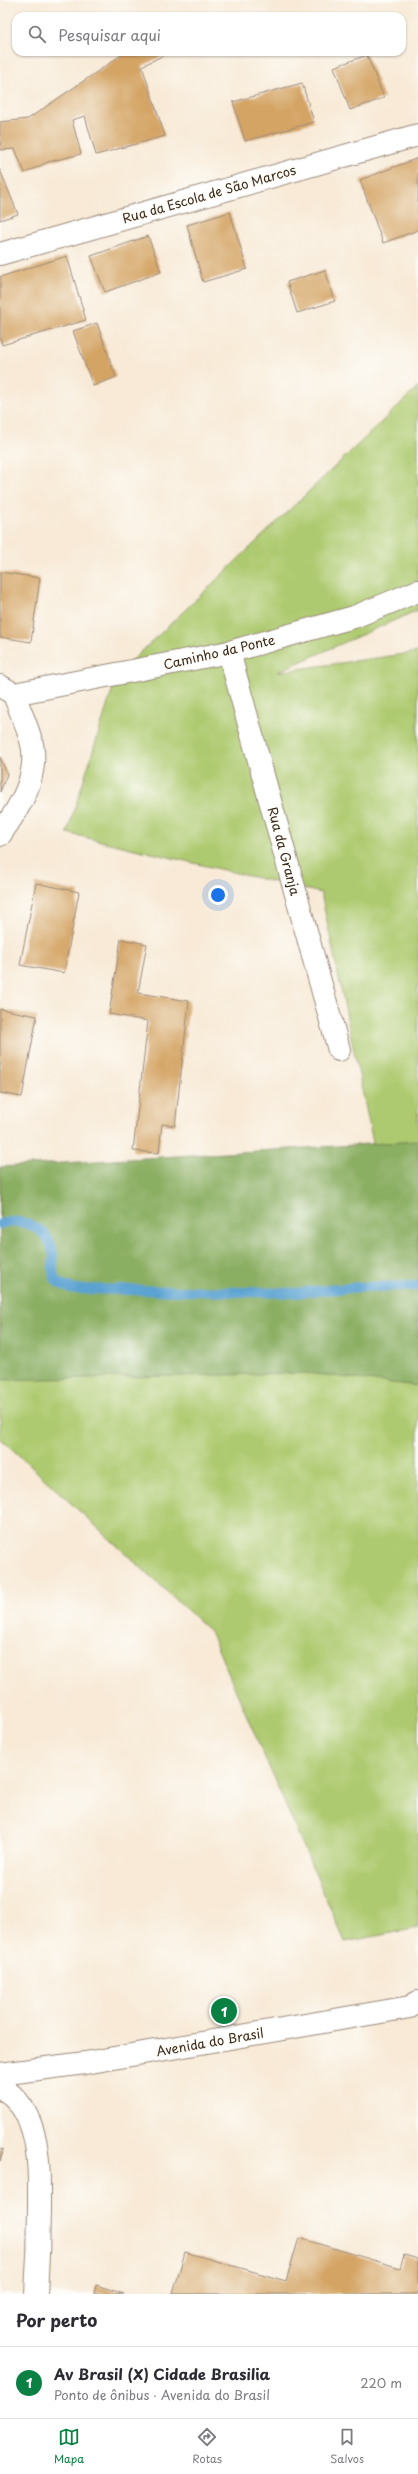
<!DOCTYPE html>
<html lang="pt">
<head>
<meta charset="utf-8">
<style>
	:root { --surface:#fff; --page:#f7f7f7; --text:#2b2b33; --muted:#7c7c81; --line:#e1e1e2; --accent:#0b8043 }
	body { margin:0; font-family:"Playpen Sans",sans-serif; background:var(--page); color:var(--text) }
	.you { position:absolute; left:218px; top:895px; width:14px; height:14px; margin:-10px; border:3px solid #fff; border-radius:50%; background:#1a73e8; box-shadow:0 0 0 6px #1a73e833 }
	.badge { display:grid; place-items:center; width:26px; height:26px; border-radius:50%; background:var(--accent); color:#fff; font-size:13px; font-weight:700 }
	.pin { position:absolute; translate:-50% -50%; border:2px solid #fff; box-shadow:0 1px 4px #0006 }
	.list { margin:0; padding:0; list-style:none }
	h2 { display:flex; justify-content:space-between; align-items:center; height:52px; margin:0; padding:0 16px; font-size:17px }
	h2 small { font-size:13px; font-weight:400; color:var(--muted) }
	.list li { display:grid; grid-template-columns:26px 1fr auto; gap:12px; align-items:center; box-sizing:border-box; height:72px; padding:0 16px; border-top:1px solid var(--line) }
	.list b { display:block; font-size:15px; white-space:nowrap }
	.list p { margin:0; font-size:13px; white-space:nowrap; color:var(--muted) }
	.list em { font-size:13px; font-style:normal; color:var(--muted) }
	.icon { flex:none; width:22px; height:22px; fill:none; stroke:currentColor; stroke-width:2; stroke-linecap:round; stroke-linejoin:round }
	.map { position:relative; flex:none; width:418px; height:2294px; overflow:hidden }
	.search { position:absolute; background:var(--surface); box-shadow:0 1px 3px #0004; left:12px; right:12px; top:12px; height:44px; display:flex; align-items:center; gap:10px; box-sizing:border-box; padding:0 14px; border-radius:12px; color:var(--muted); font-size:15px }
	.sheet { height:124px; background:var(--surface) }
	nav { display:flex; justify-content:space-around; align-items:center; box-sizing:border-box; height:56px; border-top:1px solid var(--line); background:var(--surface); font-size:11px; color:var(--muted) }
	nav a { display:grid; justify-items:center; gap:2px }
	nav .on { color:var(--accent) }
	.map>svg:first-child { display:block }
	.green { fill:#aeca70; stroke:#747a47 }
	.forest { fill:#8aae62; stroke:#626c40 }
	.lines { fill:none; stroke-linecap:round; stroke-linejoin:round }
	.stream { stroke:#5ca3d2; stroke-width:10 }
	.building { fill:#d4a465 }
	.minor-casing { stroke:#9a8a7a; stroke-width:24 }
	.tertiary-casing { stroke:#9a8a7a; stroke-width:24 }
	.minor { stroke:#fff; stroke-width:22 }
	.tertiary { stroke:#fff; stroke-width:22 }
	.labels { text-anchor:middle; stroke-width:3; stroke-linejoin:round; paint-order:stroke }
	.street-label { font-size:13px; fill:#3b2a1e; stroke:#fdfcf7 }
</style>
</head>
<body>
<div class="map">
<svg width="418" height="2294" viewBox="0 0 418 2294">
	<rect width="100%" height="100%" fill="#fdfcf7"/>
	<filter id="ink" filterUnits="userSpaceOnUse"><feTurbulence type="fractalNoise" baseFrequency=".025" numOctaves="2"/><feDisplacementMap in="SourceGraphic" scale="8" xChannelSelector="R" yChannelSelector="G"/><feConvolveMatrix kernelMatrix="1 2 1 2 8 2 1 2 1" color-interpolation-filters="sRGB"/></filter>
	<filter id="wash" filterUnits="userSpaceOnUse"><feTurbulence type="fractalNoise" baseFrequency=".012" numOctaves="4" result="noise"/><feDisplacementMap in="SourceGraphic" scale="16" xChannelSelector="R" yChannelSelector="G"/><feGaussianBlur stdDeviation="0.9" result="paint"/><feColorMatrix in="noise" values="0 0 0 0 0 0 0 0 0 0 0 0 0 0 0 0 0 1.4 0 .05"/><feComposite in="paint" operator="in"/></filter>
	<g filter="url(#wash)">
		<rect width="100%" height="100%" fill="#f8ead7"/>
		<!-- green -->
		<polygon class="green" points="418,387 418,610 277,672 418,652 418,1928 345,1942 210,1631 0,1438 0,1168 375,1152 321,893 67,833 117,675"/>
		<!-- forest -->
		<polygon class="forest" points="418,1141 418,1386 307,1373 0,1380 0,1167"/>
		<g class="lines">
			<!-- stream -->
			<path class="stream" d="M0 1224C22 1217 48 1227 53 1252 55 1259 51 1269 54 1276 56 1285 66 1286 74 1289L295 1293 360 1287 418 1286"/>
		</g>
		<g id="blocks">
			<!-- building -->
			<g class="building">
				<polygon points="126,52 170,52 142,66 165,136 96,155 85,116 72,120 81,154 48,162 25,173 15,149 0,150 0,122 28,119"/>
				<polygon points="367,55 384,98 350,110 334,67"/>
				<polygon points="302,83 314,122 245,141 233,102"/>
				<polygon points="418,158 418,230 383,243 360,180"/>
				<polygon points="0,170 18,214 0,220"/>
				<polygon points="230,212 247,269 203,282 187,225"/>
				<polygon points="148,236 161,272 105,292 91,256"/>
				<polygon points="67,256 86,320 2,345 0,337 0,277"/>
				<polygon points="325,270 335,301 297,313 287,282"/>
				<polygon points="97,323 116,377 93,386 73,331"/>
				<polygon points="0,572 40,578 31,642 0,637"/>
				<polygon points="0,757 7,774 0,792"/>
				<polygon points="36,883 79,892 64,973 20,965"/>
				<polygon points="121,939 147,944 138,993 189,1001 175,1126 162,1124 159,1153 133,1151 148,1021 109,1014"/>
				<polygon points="0,1009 37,1016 22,1097 0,1093"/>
				<polygon points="0,2149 3,2150 0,2161"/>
				<polygon points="299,2238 400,2268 404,2255 418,2259 418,2294 173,2294 185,2252 286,2281"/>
				<polygon points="96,2285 124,2294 94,2294"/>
			</g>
		</g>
	</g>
	<g filter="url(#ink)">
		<use href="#blocks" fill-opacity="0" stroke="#9a8a7a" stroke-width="1"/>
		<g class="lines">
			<defs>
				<g id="minor">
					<polyline points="0,254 418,135"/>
					<polyline points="229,652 339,1050"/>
					<path d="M0 835C18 809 36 783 33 750 31 733 19 710 14 694"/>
					<path d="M0 2086C42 2112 39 2166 39 2208 39 2237 38 2265 36 2294"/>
				</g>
				<g id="tertiary">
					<polyline points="0,686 14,694 229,652 354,617 418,591"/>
					<polyline points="0,2074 85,2063 410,2007 418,2002"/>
				</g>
			</defs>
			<!-- minor casing -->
			<use href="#minor" class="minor-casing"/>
			<!-- tertiary casing -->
			<use href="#tertiary" class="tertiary-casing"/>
			<!-- minor -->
			<use href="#minor" class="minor"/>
			<!-- tertiary -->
			<use href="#tertiary" class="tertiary"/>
		</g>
	</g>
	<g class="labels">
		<!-- street labels -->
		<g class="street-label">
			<text transform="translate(209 194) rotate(-16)" y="5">Rua da Escola de São Marcos</text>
			<text transform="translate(219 652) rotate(-13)" y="5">Caminho da Ponte</text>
			<text transform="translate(284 851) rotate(75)" y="5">Rua da Granja</text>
			<text transform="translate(210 2042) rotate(-10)" y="5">Avenida do Brasil</text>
		</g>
	</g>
</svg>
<div class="you"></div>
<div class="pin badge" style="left:224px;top:2011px">1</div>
<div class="search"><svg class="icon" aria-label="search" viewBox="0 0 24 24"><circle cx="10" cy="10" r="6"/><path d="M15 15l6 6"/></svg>Pesquisar aqui</div>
</div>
<section class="sheet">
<h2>Por perto<small></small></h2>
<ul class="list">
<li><span class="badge">1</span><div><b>Av Brasil (X) Cidade Brasilia</b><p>Ponto de ônibus · Avenida do Brasil</p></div><em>220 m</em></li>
</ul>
</section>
<nav>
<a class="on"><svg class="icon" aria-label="map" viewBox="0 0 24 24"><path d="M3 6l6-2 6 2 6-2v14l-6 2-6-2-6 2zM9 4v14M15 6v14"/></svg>Mapa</a>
<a><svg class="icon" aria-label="directions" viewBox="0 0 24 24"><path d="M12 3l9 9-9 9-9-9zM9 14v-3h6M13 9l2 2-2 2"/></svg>Rotas</a>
<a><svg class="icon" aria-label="saved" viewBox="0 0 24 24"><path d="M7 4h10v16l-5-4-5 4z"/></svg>Salvos</a>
</nav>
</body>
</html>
